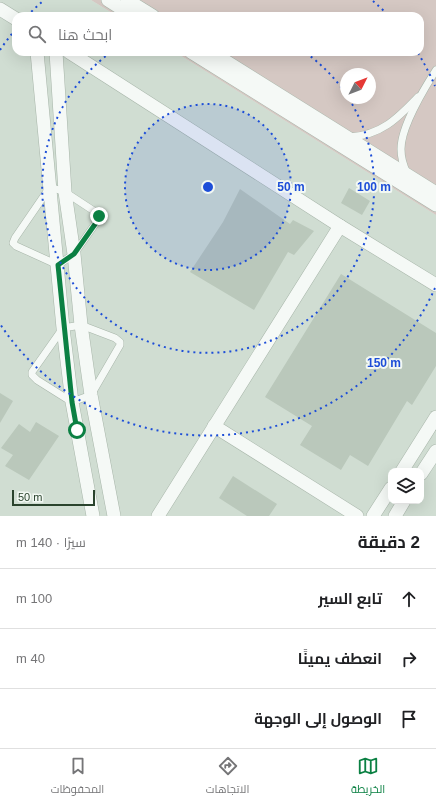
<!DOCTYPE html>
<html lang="ar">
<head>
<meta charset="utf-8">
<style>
	:root { --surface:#fff; --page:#f6f6f6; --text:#202124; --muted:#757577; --line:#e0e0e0; --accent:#0b8043 }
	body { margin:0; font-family:Arial,Cairo,sans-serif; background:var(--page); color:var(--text); direction:rtl }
	.controls { position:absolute; right:12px; bottom:12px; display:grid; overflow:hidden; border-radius:8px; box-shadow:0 4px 16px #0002 }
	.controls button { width:36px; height:36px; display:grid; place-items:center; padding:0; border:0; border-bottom:1px solid var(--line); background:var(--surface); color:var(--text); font:20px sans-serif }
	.compass { position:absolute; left:340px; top:68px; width:36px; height:36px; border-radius:50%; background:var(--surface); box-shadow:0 4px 16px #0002; rotate:48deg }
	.scale { position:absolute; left:12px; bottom:10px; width:83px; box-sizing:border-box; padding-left:4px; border:2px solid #2a432d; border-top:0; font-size:11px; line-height:14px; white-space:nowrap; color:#2a432d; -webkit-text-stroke:3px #f2f8f3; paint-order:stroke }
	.stop { position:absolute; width:12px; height:12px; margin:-9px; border:3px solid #0b8043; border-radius:50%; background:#fff }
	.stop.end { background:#0b8043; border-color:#fff; box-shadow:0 1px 4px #0008 }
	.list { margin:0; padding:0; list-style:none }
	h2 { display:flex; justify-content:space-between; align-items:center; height:52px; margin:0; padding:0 16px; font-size:17px }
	h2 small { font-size:13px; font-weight:400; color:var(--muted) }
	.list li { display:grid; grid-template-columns:26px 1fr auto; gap:12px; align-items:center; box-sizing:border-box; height:60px; padding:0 16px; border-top:1px solid var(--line) }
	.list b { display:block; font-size:15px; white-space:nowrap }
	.list em { font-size:13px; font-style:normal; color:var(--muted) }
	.icon { flex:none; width:22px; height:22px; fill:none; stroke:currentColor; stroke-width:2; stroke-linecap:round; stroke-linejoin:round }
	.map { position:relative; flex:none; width:436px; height:516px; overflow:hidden; direction:ltr }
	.search { position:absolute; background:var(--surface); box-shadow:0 4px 16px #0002; left:12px; right:12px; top:12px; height:44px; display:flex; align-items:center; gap:10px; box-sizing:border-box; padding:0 14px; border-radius:12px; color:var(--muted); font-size:15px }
	.sheet { height:232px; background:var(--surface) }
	nav { display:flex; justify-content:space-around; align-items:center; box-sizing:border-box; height:56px; border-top:1px solid var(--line); background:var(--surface); font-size:11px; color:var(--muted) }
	nav a { display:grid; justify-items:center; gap:2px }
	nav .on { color:var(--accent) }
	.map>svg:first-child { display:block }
	.built { fill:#d0ddd2; fill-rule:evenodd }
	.green { fill:#d5c8c3; fill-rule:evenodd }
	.building { fill:#bac8bb }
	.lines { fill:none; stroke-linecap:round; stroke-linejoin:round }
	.service-casing { stroke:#a7b5a9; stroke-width:8 }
	.minor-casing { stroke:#a7b5a9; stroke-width:14 }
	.service { stroke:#f5f9f6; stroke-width:7 }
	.minor { stroke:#f5f9f6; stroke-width:13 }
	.route { stroke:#0b8043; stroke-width:5 }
	.ring { fill:none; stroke:#1d4ed8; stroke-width:2; stroke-dasharray:2 4 }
	.centre { fill:#1d4ed8; stroke:#f2f8f3; stroke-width:2 }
	.ring-label { font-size:12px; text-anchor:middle; font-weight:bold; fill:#1d4ed8; stroke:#f2f8f3; stroke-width:4; stroke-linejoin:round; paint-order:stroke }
</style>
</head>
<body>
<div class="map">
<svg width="436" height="516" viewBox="0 0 436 516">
	<rect width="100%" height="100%" fill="#e2ebe3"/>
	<!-- built -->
	<path class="built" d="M0 0H91L117 16H16V52H175L436 215V516H0ZM391 471H421V501H391Z"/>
	<!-- green -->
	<path class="green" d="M91 0H436V215L175 52H420V16H117ZM346 74H370V98H346Z"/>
	<!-- building -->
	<g class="building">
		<polygon points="349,188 370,201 362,215 341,203"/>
		<polygon points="240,189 290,224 293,220 314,231 294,255 288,252 254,310 190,272 223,222"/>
		<polygon points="341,274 436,333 436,366 412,405 407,401 368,466 350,455 341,470 300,445 312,426 265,397"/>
		<polygon points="0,393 13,401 0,423"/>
		<polygon points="36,422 59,436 29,480 5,466 13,455 1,448 19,424 30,432"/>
		<polygon points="233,476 277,504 269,516 247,516 219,498"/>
	</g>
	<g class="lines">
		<defs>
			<g id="service">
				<path d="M350 137C381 135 397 119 418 97"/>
				<path d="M407 173C403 165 401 158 401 149 401 126 424 89 436 70"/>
				<polygon points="50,187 65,192 97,213 99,217 98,220 74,254 58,265 16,246 13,243 15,238"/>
				<polygon points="81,325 115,338 120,342 120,345 91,395 72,402 37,380 32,375 32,372 63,328"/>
			</g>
			<g id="minor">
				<polyline points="108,0 133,16"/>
				<polyline points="127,0 153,16"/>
				<polyline points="0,9 16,19"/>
				<polyline points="37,52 63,328 72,402 93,516"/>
				<polyline points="56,52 65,192 74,254 81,325 91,395 114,516"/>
				<polyline points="69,52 340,226 436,285"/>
				<polyline points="191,52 436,205"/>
				<polyline points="211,52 436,193"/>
				<polyline points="214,426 357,516"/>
				<polyline points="402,471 436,417"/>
				<polyline points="421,474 436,451"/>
				<polyline points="158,516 340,226"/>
				<polyline points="373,516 391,488"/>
				<polyline points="395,516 404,501"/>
			</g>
		</defs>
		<!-- service casing -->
		<use href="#service" class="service-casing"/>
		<!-- minor casing -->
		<use href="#minor" class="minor-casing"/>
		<!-- service -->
		<use href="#service" class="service"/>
		<!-- minor -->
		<use href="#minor" class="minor"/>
	</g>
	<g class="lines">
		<!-- route -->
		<polyline class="route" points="77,430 72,402 58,265 74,254 98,220 99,216"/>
	</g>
	<!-- distance rings -->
	<circle cx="208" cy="187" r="83" fill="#1d4ed8" fill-opacity=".12"/>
	<g class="ring">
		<circle cx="208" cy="187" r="83"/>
		<path d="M306 53A166 166 0 0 1 346 94M349 99A166 166 0 1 1 110 53"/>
		<path d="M435 288A249 249 0 0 1 0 324M0 50A249 249 0 0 1 16 29M27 16A249 249 0 0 1 43 1M373 1A249 249 0 0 1 389 16M418 53A249 249 0 0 1 435 86"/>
	</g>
	<circle cx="208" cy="187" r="6" class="centre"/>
	<g class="ring-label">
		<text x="291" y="191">50 m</text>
		<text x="374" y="191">100 m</text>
		<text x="384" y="367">150 m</text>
	</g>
</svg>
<div class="controls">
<button><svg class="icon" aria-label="layers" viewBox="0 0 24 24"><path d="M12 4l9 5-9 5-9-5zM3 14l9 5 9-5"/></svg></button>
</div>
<svg class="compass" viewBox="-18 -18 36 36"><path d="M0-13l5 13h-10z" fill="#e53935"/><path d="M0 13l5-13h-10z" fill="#757577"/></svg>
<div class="scale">50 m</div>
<div class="stop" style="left:77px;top:430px"></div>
<div class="stop end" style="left:99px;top:216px"></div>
<div class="search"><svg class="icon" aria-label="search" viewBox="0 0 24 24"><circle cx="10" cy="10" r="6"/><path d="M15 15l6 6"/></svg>ابحث هنا</div>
</div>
<section class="sheet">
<h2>2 دقيقة<small>سيرًا · 140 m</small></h2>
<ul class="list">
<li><svg class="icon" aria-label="ahead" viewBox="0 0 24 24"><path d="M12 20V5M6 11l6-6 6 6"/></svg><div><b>تابع السير</b></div><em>100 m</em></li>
<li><svg class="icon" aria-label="right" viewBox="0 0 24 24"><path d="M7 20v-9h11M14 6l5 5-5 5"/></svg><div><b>انعطف يمينًا</b></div><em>40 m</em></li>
<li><svg class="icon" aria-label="arrive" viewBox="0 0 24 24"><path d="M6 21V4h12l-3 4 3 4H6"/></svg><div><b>الوصول إلى الوجهة</b></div></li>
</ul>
</section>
<nav>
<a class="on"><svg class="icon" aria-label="map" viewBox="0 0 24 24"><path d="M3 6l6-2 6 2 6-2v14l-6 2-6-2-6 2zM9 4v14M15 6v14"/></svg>الخريطة</a>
<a><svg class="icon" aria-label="directions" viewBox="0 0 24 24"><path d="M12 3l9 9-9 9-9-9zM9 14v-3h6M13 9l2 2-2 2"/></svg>الاتجاهات</a>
<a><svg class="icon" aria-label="saved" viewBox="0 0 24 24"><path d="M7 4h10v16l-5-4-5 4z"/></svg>المحفوظات</a>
</nav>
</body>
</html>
